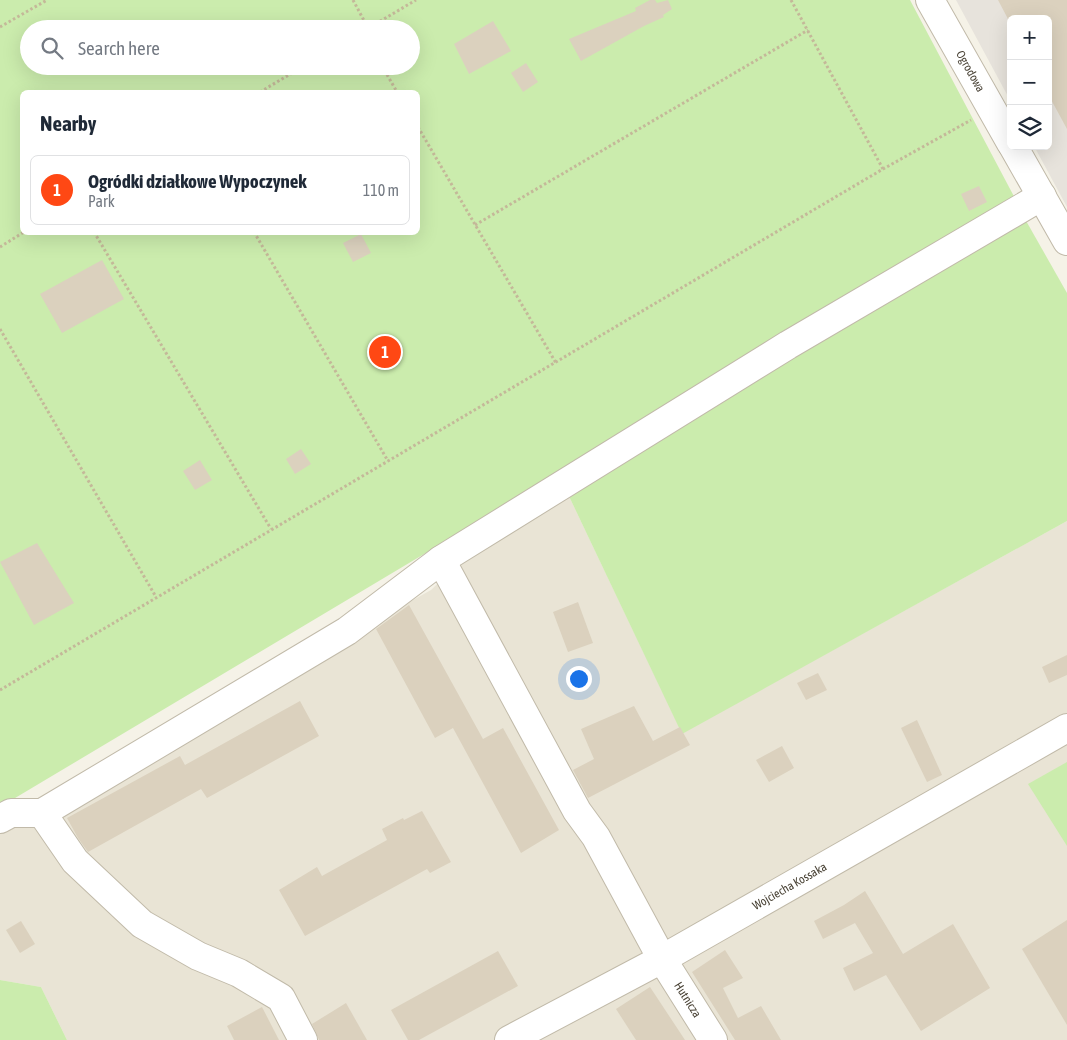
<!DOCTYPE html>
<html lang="en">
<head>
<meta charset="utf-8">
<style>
	:root { --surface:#fff; --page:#f2f2f3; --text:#1f2937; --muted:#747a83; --line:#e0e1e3; --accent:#ff4814 }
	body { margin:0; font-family:"Asap Condensed",sans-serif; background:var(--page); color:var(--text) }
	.controls { position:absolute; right:15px; top:15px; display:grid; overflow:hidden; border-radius:8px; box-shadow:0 5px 20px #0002 }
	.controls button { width:45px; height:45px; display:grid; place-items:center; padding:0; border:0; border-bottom:1px solid var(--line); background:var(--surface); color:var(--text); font:25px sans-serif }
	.you { position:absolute; left:578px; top:678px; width:18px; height:18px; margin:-12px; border:4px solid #fff; border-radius:50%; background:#1a73e8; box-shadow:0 0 0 8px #1a73e833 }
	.badge { display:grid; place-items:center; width:32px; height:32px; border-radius:50%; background:var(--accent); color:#fff; font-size:16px; font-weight:700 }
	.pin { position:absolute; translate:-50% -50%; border:2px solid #fff; box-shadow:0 1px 5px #0006 }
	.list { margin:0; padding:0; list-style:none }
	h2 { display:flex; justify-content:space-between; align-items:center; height:65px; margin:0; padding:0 20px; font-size:21px }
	h2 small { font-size:16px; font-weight:400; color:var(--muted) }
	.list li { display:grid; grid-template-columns:32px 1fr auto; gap:15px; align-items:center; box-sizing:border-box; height:70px; margin:0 10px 10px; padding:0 10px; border:1px solid var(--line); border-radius:8px }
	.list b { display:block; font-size:19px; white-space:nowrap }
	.list p { margin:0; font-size:16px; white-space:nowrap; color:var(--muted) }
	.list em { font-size:16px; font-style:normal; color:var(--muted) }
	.icon { flex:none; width:28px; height:28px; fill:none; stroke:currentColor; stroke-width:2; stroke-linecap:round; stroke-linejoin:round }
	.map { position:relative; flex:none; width:1067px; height:1040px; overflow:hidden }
	.search { position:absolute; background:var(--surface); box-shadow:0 5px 20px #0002; left:20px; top:20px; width:400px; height:55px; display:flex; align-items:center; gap:12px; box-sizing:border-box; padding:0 18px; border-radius:28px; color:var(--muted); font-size:19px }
	.panel { position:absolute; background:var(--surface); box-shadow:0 5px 20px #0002; left:20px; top:90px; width:400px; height:145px; border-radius:8px }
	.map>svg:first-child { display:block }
	.residential { fill:#e9e4d5 }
	.industrial { fill:#e7e3dc }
	.green { fill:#cbecad; fill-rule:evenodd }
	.building { fill:#dbd1be }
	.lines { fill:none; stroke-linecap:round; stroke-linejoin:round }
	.minor-casing { stroke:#c1baa9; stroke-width:30 }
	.path { stroke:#c4b899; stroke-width:3; stroke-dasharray:2.5 2.5; stroke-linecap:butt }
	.minor { stroke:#fff; stroke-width:28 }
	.labels { text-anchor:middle; stroke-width:4; stroke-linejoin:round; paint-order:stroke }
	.street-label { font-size:12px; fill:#494235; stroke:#fff }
</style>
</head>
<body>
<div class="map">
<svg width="1067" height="1040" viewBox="0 0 1067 1040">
	<rect width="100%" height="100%" fill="#f5f2e7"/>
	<!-- residential -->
	<polygon class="residential" points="566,490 682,733 1067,521 1067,1040 67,1040 41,987 0,980 0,831 431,590 486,537"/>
	<!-- industrial -->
	<polygon class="industrial" points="956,0 1067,0 1067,207 1034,146 1048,146 1048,19 1011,19 1011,102"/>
	<!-- green -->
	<g class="green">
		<path d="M0 0H910L1019 206 461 532 0 807ZM29 29H411V66H29ZM22 92H418V232H22Z"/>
		<polygon points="1025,219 1067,293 1067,521 682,734 566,490"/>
		<polygon points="1067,762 1067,846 1028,784"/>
		<polygon points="0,980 41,987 67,1040 0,1040"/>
	</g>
	<!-- building -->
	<g class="building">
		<polygon points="650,0 655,0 657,3 668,0 672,9 663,15 664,17 644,26 581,61 569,39 636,11 635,8"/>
		<polygon points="998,0 1067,0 1067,129 1048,94 1048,19 1008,19"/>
		<polygon points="493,21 511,51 469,74 454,44"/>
		<polygon points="526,63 538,82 523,92 511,73"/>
		<polygon points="979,186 987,202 969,211 961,194"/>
		<polygon points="361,234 371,253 353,262 343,243"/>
		<polygon points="102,260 124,299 62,333 40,294"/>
		<polygon points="301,449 311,464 295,474 286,459"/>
		<polygon points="200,460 212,480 195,490 183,471"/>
		<polygon points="37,543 74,603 34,625 0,562"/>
		<polygon points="578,602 593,643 568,652 553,612"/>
		<polygon points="409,605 483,739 503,728 559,830 521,853 453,728 435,738 376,629"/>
		<polygon points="1067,655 1067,675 1049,683 1042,667"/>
		<polygon points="818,673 827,690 806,700 797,683"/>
		<polygon points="300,701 319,736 207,798 201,789 88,852 78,838 67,818 180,756 185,765"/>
		<polygon points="634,706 653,741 680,727 690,745 588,798 573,770 594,759 581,729"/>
		<polygon points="917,720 942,775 927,782 901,728"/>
		<polygon points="782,746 794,768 769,782 756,760"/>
		<polygon points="422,811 451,862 430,873 427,869 305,936 279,890 317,867 322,876 387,840 382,829 403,818 404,820"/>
		<polygon points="865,891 903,954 953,924 990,988 921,1031 886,975 854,991 843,968 873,953 855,923 823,939 814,921 844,905"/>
		<polygon points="1067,920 1067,1025 1022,949"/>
		<polygon points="21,921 35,944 20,953 6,930"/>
		<polygon points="725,950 743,978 723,988 738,1018 761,1006 781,1040 735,1040 692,972"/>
		<polygon points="498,951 518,986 419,1040 408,1040 391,1010"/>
		<polygon points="650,987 685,1040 636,1040 616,1009"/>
		<polygon points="346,1003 367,1040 319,1040 312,1024"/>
		<polygon points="262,1007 279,1040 234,1040 227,1026"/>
	</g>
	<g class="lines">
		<defs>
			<g id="minor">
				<path id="s1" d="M930 0 1011 143"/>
				<polyline points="1013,146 1067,241"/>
				<polyline points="441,560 788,345 1042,196"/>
				<polyline points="42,813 75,861 142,924 198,956 239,973 281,998 303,1040"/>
				<path id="s2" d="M0 819 11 813H42L347 631 441 560 577 811 596 837 662 959 713 1040"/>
				<path id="s3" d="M509 1040 662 959 1067 728"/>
			</g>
		</defs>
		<!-- minor casing -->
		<use href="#minor" class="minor-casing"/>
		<!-- path -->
		<g class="path">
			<polyline points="353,0 368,28"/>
			<polyline points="791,0 883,169"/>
			<polyline points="0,27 47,0"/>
			<polyline points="367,29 416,0"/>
			<polyline points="382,66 397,92"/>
			<polyline points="260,92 304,66"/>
			<polyline points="418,127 556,363"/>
			<polyline points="475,225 808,30"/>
			<polyline points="94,232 271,529"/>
			<polyline points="254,232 388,461"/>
			<polyline points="0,247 24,232"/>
			<polyline points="0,329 156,597"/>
			<polyline points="0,690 883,169 971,120"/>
		</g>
		<!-- minor -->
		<use href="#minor" class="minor"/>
	</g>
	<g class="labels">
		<!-- street labels -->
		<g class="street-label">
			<text dy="4" stroke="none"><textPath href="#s1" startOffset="82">Ogrodowa</textPath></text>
			<text dy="4" stroke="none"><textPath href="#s3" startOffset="320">Wojciecha Kossaka</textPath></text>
			<text dy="4" stroke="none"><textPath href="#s2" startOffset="1021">Hutnicza</textPath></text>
		</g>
	</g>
</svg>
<div class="controls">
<button>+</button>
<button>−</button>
<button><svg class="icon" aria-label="layers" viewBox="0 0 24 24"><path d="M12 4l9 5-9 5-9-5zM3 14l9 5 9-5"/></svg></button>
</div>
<div class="you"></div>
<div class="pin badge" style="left:385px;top:352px">1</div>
<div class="search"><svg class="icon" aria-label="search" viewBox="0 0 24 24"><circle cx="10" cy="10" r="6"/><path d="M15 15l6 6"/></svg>Search here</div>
<section class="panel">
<h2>Nearby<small></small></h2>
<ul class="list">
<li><span class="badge">1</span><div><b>Ogródki działkowe Wypoczynek</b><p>Park</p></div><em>110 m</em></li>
</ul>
</section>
</div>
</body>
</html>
